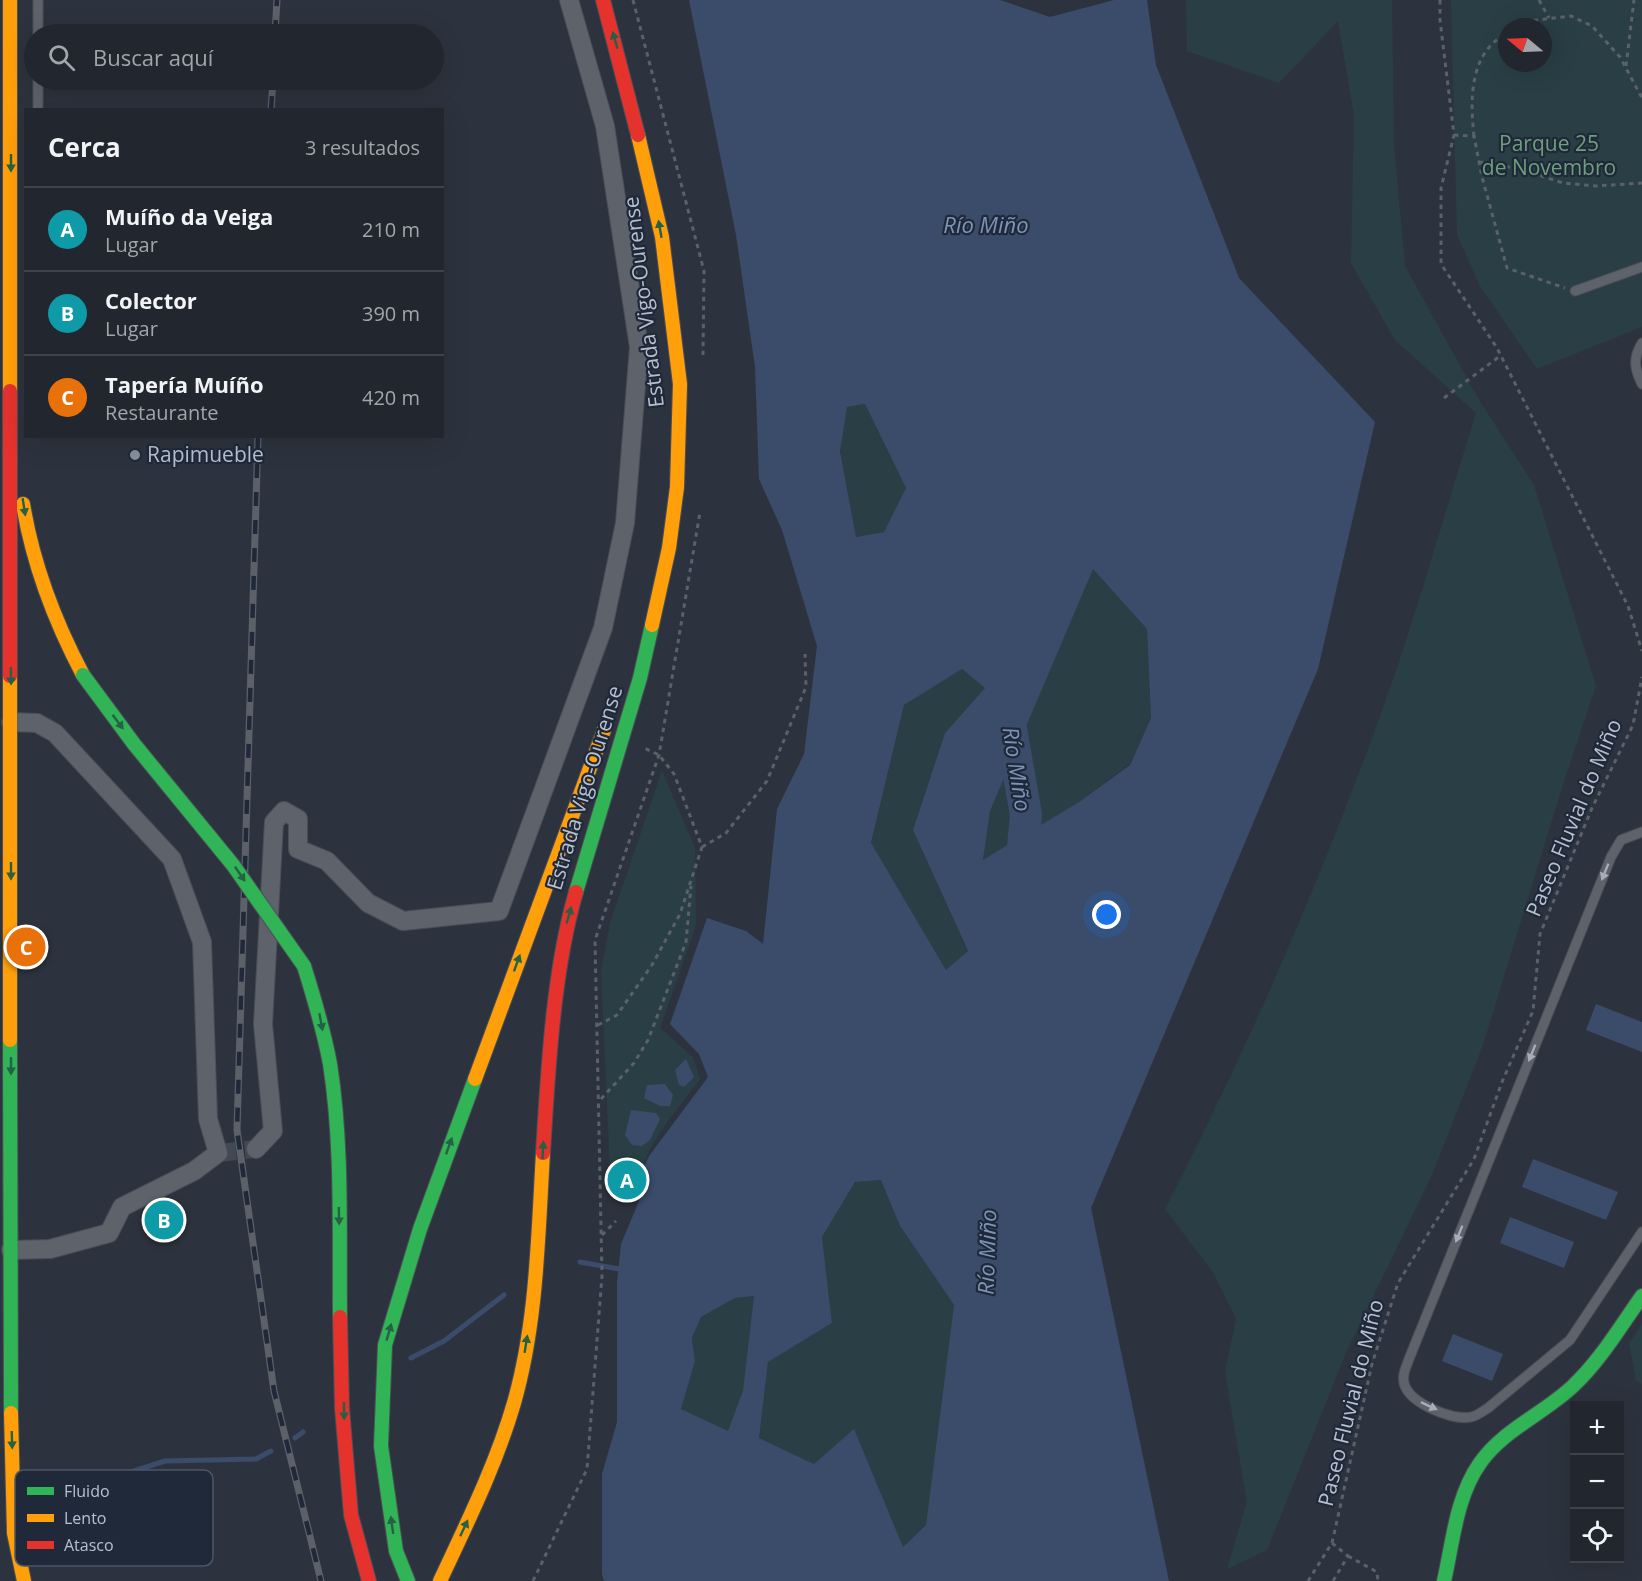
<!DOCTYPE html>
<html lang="es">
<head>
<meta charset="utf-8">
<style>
	:root { --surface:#22262e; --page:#2e323a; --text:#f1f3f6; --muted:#a2a5aa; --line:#3f434a; --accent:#d93025 }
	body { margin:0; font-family:"Open Sans",sans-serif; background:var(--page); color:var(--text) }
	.controls { position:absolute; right:18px; bottom:18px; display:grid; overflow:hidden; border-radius:0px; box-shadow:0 6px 24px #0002 }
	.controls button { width:54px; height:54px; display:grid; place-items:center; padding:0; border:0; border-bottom:2px solid var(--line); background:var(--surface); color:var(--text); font:30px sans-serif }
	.compass { position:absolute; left:1498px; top:18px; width:54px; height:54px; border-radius:50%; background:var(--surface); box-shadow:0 6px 24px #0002; rotate:289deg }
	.you { position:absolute; left:1107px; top:915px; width:21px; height:21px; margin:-15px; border:4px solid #fff; border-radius:50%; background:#1a73e8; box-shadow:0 0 0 9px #1a73e833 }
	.badge { display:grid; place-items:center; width:39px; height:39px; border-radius:50%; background:var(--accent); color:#fff; font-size:20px; font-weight:700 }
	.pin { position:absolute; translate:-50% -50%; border:3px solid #fff; box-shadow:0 2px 6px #0006 }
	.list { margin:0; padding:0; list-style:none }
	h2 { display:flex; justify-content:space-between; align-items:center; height:78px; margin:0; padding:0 24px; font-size:26px }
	h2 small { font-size:20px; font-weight:400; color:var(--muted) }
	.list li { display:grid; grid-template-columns:39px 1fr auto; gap:18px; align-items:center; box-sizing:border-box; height:84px; padding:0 24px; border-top:2px solid var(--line) }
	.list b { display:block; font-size:22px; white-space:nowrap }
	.list p { margin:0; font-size:20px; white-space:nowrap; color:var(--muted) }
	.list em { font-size:20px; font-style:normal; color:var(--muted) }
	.icon { flex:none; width:33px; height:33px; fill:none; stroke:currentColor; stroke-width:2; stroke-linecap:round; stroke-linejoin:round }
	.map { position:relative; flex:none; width:1642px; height:1581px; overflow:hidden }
	.search { position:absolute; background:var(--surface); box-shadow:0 6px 24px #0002; left:24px; top:24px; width:420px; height:66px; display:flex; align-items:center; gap:15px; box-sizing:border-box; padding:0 21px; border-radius:33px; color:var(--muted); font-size:22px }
	.panel { position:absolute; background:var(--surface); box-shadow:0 6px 24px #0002; left:24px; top:108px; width:420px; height:330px; border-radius:0px }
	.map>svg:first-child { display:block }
	.green { fill:#293f45; fill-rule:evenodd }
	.water { fill:#3a4c6a; fill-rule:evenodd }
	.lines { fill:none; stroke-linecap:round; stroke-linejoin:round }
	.stream { stroke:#3a4c6a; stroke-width:5 }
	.river { stroke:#3a4c6a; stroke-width:32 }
	.street-tunnel { stroke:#424854; stroke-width:18; stroke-dasharray:18 9; stroke-linecap:butt }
	.lane-casing { stroke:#4a4e56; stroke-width:11 }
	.street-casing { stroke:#4a4e56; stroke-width:20 }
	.fast-casing { stroke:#4a4e56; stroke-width:16 }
	.slow-casing { stroke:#4a4e56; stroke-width:16 }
	.jam-casing { stroke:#4a4e56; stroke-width:16 }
	.path { stroke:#5b6168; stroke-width:3; stroke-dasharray:4.5 4.5; stroke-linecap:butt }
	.lane { stroke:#5e626b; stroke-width:9 }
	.street { stroke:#5e626b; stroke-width:18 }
	.fast { stroke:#30b455; stroke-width:14 }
	.slow { stroke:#ff9f0a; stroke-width:14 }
	.jam { stroke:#e5322d; stroke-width:14 }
	.rail-casing { stroke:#5c6169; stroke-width:7 }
	.rail { stroke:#1f293a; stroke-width:4.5; stroke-dasharray:14; stroke-linecap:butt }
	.fast-bridge-casing { stroke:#4a5059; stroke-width:16; stroke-linecap:butt }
	.fast-bridge { stroke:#30b455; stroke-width:14 }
	.oneway { fill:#266145 }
	.oneway2 { fill:#a6adba }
	.poi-dot { fill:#878f9c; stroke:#1f293a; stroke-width:2 }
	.labels { text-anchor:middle; stroke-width:4.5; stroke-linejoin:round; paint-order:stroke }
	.park-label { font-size:21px; fill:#6e9f7c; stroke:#1f293a }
	.street-label { font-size:21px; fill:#b8c0ce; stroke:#1f293a }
	.poi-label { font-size:21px; fill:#b8c0ce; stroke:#1f293a; text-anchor:start }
	.water-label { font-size:22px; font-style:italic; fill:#7e94b6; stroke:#1f293a }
	.key { fill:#1f293a; stroke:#4d5666; stroke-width:1.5 }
	.key-label { font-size:16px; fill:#b8c0ce }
</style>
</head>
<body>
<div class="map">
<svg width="1642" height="1581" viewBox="0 0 1642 1581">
	<rect width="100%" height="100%" fill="#2d333e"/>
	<!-- green -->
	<g class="green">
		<path d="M1186 0H1392L1394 146 1405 266 1479 400 1534 485 1596 686 1560 794 1483 1045 1432 1175 1345 1355 1267 1550 1227 1569 1247 1502 1225 1372 1236 1319 1214 1274 1165 1209C1248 1048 1320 882 1382 711 1417 613 1445 512 1476 413L1395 340 1351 263 1354 116 1338 21 1279 83 1187 51Z"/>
		<path d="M1451 0H1642V327L1537 369 1480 286 1457 235ZM1507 27H1543V63H1507Z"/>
		<polygon points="865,404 906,488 884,532 856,537 840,450 846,407"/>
		<polygon points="1093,568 1147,629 1151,718 1130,764 1079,802 983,861 989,811"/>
		<polygon points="962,669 985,688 945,733 913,830 968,952 946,970 871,844 904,705"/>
		<path d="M662 771 695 848 696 925 660 1028 693 1057 700 1079C670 1120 643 1145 635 1197L611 1191 601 972 610 923ZM627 1166H631L636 1173V1186H619V1171Z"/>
		<polygon points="881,1180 900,1226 954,1305 926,1525 903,1547 814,1464 759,1438 768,1362 832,1323 822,1237 855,1182"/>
		<polygon points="755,1296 743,1391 729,1432 681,1409 695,1361 692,1338 701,1317 735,1298"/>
		<polygon points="1642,1324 1642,1384 1636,1380 1629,1343"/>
	</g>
	<!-- water -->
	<g class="water">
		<path d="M689 0H1000L1050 17 1114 0H1147L1156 65 1239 278 1375 422 1318 669 1091 1208 1169 1581H604L602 1574V1474L617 1422V1283L621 1244 642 1194V1171L649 1156 708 1077 699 1054 670 1024 707 918 746 931 763 944 777 809 804 754 817 646 782 530 759 479 755 367 736 235ZM865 404 906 488 884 532 856 537 840 451 847 407ZM1093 569 1147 629 1151 718 1130 765 1079 802 983 860 990 811ZM962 669 985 688 945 733 913 830 968 951 946 970 871 843 904 705ZM881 1180 900 1226 954 1305 926 1525 903 1547 854 1429 814 1464 759 1438 768 1362 832 1323 822 1237 855 1182ZM754 1296 743 1391 728 1431 681 1409 695 1361 692 1338 701 1317 735 1298Z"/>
		<polygon points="1596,1004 1642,1022 1642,1052 1586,1030"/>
		<polygon points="686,1059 694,1077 684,1087 679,1085 675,1070"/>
		<polygon points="665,1084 673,1095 670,1106 660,1106 644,1098 647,1085"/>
		<polygon points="631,1110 656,1113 660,1119 650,1140 642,1146 632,1145 625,1135"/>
		<polygon points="1533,1159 1618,1192 1606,1220 1522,1187"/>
		<polygon points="1510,1217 1574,1242 1564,1268 1500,1243"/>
		<polygon points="1453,1334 1503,1354 1492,1381 1442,1361"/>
	</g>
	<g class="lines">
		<!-- stream -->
		<g class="stream">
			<polyline points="580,1262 619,1269"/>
			<polyline points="411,1358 444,1341 504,1295"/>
			<polyline points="295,1438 303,1432"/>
			<polyline points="42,1491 100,1482 165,1461 256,1459 271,1451"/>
		</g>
		<!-- river -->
		<polyline class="river" points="1008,711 1026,815 1020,878"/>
		<!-- street-tunnel -->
		<polyline class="street-tunnel" points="218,1153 256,1149"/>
		<defs>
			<g id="lane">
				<polyline points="38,34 38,0"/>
				<polyline points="38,110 38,80"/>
				<polyline points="1575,291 1642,267"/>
				<path d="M1642 343C1633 358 1634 368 1642 384"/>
				<path d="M1642 832 1621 840 1611 857 1409 1359C1406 1367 1401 1377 1405 1386 1412 1404 1453 1421 1471 1417 1477 1416 1483 1411 1488 1408L1570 1340 1642 1232"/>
			</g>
			<g id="street">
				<polyline points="11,722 37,723 55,733 172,859 202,942 208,1119 218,1153 194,1171 122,1207 109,1233 50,1249 11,1250"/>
				<polyline points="256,1149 273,1131 263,1024 274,822 284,811 298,819 298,849 327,861 368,903 403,921 499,911 603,628 625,523 639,347 605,126 569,0"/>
			</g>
			<g id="fast">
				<polyline points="576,892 640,678 652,625"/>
				<path d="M304 966C314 998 324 1031 330 1064 343 1147 339 1234 340 1317"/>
				<polyline points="10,1040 11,1413"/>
				<polyline points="408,1581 396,1551 381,1446 385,1345 420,1229 475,1079"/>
				<path d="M1444 1581C1453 1542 1456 1497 1480 1463 1503 1430 1543 1414 1572 1387 1600 1361 1620 1327 1642 1296"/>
			</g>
			<g id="slow">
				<polyline points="10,0 10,391"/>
				<polyline points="638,135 662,237 680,384 677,487 669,548 652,625"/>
				<path d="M23 504C33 565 54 620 83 675"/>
				<polyline points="10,676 10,1040"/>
				<polyline points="475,1079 604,730"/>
				<polyline points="11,1413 14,1533 24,1581"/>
				<path d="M440 1581C467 1523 496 1465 514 1403 537 1323 538 1236 543 1153"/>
			</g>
			<g id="jam">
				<polyline points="603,0 638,135"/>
				<polyline points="10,391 10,676"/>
				<path d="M543 1153C548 1071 553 971 576 892"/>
				<polyline points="340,1317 342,1408 351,1515 369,1581"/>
			</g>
		</defs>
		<!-- lane casing -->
		<use href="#lane" class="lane-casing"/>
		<!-- street casing -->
		<use href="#street" class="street-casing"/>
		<!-- fast casing -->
		<use href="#fast" class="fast-casing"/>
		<!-- slow casing -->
		<use href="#slow" class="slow-casing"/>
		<!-- jam casing -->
		<use href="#jam" class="jam-casing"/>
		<!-- path -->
		<g class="path">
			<polyline points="633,0 704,271 703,355"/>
			<polyline points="1440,0 1440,20 1454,135 1441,188 1441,264 1497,348 1628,606 1642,651"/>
			<polyline points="1539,0 1549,18"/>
			<polyline points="1517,27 1529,21 1571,16 1592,26 1620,57 1642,98"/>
			<polyline points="1626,66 1634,0"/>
			<polyline points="1454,135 1474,136 1482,177 1507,268 1565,288"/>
			<path d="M1474 136C1470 99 1469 53 1507 33"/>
			<polyline points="1479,162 1520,169 1563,183 1596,186 1642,183"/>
			<polyline points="1444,398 1500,356"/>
			<polyline points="702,847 726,833 767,781 806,687 805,654"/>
			<polyline points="598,1025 617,1015 652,965 680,914 702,847 674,774 659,755 644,748"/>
			<polyline points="601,1099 634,1063 648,1040 686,942 691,886"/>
			<polyline points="602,1235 616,1221"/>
			<polyline points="1332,1543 1348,1556 1333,1581"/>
			<polyline points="1348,1556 1377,1572 1378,1581"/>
			<polyline points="533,1581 587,1469 602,1276 595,940 659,755 700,512"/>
			<polyline points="1308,1581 1332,1543 1372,1364 1398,1283 1474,1159 1502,1082 1533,1011 1540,934 1592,808 1633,725 1642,677"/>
		</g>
		<!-- lane -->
		<use href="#lane" class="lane"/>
		<!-- street -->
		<use href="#street" class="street"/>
		<!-- fast -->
		<use href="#fast" class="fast"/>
		<!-- slow -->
		<use href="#slow" class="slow"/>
		<!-- jam -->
		<use href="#jam" class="jam"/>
		<defs>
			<g id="rail">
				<polyline points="275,34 277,0"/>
				<polyline points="271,110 273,80"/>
				<polyline points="258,436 237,1130 274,1391 321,1581"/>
			</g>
		</defs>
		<!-- rail casing -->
		<use href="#rail" class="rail-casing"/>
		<!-- rail -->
		<use href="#rail" class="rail"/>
		<defs>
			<polyline id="fast-bridge" points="83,675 134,744 233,865 304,966"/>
		</defs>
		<!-- fast-bridge casing -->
		<use href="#fast-bridge" class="fast-bridge-casing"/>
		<!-- fast-bridge -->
		<use href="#fast-bridge" class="fast-bridge"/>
	</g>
	<!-- one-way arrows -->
	<defs><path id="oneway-solid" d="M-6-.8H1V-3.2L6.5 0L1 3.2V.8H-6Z" transform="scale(1.5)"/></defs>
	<g class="oneway">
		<use href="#oneway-solid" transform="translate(615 40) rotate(-106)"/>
		<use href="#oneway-solid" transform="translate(11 163) rotate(90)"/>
		<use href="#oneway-solid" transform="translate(660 229) rotate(-100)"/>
		<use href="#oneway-solid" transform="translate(24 507) rotate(81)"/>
		<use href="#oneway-solid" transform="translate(11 676) rotate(89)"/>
		<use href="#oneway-solid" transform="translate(118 722) rotate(53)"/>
		<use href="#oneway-solid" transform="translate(11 871) rotate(90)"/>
		<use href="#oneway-solid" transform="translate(240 874) rotate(55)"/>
		<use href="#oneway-solid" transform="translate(569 915) rotate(-74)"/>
		<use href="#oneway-solid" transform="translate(517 963) rotate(-70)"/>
		<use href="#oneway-solid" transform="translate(321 1022) rotate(79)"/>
		<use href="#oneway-solid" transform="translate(11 1066) rotate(90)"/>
		<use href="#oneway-solid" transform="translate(449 1146) rotate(-70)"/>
		<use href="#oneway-solid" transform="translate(543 1150) rotate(-87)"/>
		<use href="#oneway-solid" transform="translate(339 1216) rotate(89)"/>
		<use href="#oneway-solid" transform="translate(389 1332) rotate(-74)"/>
		<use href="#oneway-solid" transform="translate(526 1344) rotate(-81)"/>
		<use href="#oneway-solid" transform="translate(344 1411) rotate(89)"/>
		<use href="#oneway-solid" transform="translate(12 1440) rotate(88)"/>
		<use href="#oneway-solid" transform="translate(392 1525) rotate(-98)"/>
		<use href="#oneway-solid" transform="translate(464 1528) rotate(-65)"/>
	</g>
	<g class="oneway2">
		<use href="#oneway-solid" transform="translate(1605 872) rotate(112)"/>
		<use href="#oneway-solid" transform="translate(1532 1053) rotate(112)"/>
		<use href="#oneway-solid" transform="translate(1459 1234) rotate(112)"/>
		<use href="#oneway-solid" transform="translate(1429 1406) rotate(25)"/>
	</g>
	<!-- markers -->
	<circle class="poi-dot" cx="135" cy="455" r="6"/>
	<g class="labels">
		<!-- park labels -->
		<g class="park-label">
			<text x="1549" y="151">Parque 25<tspan x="1549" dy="24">de Novembro</tspan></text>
		</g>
		<!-- street labels -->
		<g class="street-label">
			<text transform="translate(644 302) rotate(-97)" y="7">Estrada Vigo-Ourense</text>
			<text transform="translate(585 788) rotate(-73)" y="7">Estrada Vigo-Ourense</text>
			<text transform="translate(1574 818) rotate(-67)" y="7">Paseo Fluvial do Miño</text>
			<text transform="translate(1351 1403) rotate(-76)" y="7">Paseo Fluvial do Miño</text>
		</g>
		<!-- poi labels -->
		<g class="poi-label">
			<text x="147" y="462">Rapimueble</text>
		</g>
		<!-- water labels -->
		<g class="water-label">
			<text x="986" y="233">Río Miño</text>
			<text transform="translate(1017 769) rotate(81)" y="8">Río Miño</text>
			<text transform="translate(987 1252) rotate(-88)" y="8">Río Miño</text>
		</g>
	</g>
	<!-- legend -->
	<rect x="15" y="1470" width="198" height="96" rx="9" class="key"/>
	<rect x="27" y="1487" width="27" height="8" fill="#30b455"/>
	<rect x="27" y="1514" width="27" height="8" fill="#ff9f0a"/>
	<rect x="27" y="1541" width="27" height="8" fill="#e5322d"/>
	<g class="key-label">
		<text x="64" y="1497">Fluido</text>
		<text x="64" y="1524">Lento</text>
		<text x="64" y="1551">Atasco</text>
	</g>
</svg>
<div class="controls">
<button>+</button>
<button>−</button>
<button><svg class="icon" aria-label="locate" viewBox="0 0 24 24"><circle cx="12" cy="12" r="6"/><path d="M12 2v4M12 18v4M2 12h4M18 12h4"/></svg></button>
</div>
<svg class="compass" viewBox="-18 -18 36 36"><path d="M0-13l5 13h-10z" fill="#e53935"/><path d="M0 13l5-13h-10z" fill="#a2a5aa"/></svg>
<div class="you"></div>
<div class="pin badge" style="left:627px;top:1180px;background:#0f9aa8">A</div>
<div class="pin badge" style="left:164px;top:1220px;background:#0f9aa8">B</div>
<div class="pin badge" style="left:26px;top:947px;background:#e8710a">C</div>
<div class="search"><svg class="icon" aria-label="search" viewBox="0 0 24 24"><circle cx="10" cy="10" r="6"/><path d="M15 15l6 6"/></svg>Buscar aquí</div>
<section class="panel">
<h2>Cerca<small>3 resultados</small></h2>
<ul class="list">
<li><span class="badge" style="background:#0f9aa8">A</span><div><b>Muíño da Veiga</b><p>Lugar</p></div><em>210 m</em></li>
<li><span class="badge" style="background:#0f9aa8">B</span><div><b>Colector</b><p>Lugar</p></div><em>390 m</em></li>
<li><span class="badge" style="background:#e8710a">C</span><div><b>Tapería Muíño</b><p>Restaurante</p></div><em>420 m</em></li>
</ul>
</section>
</div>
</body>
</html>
